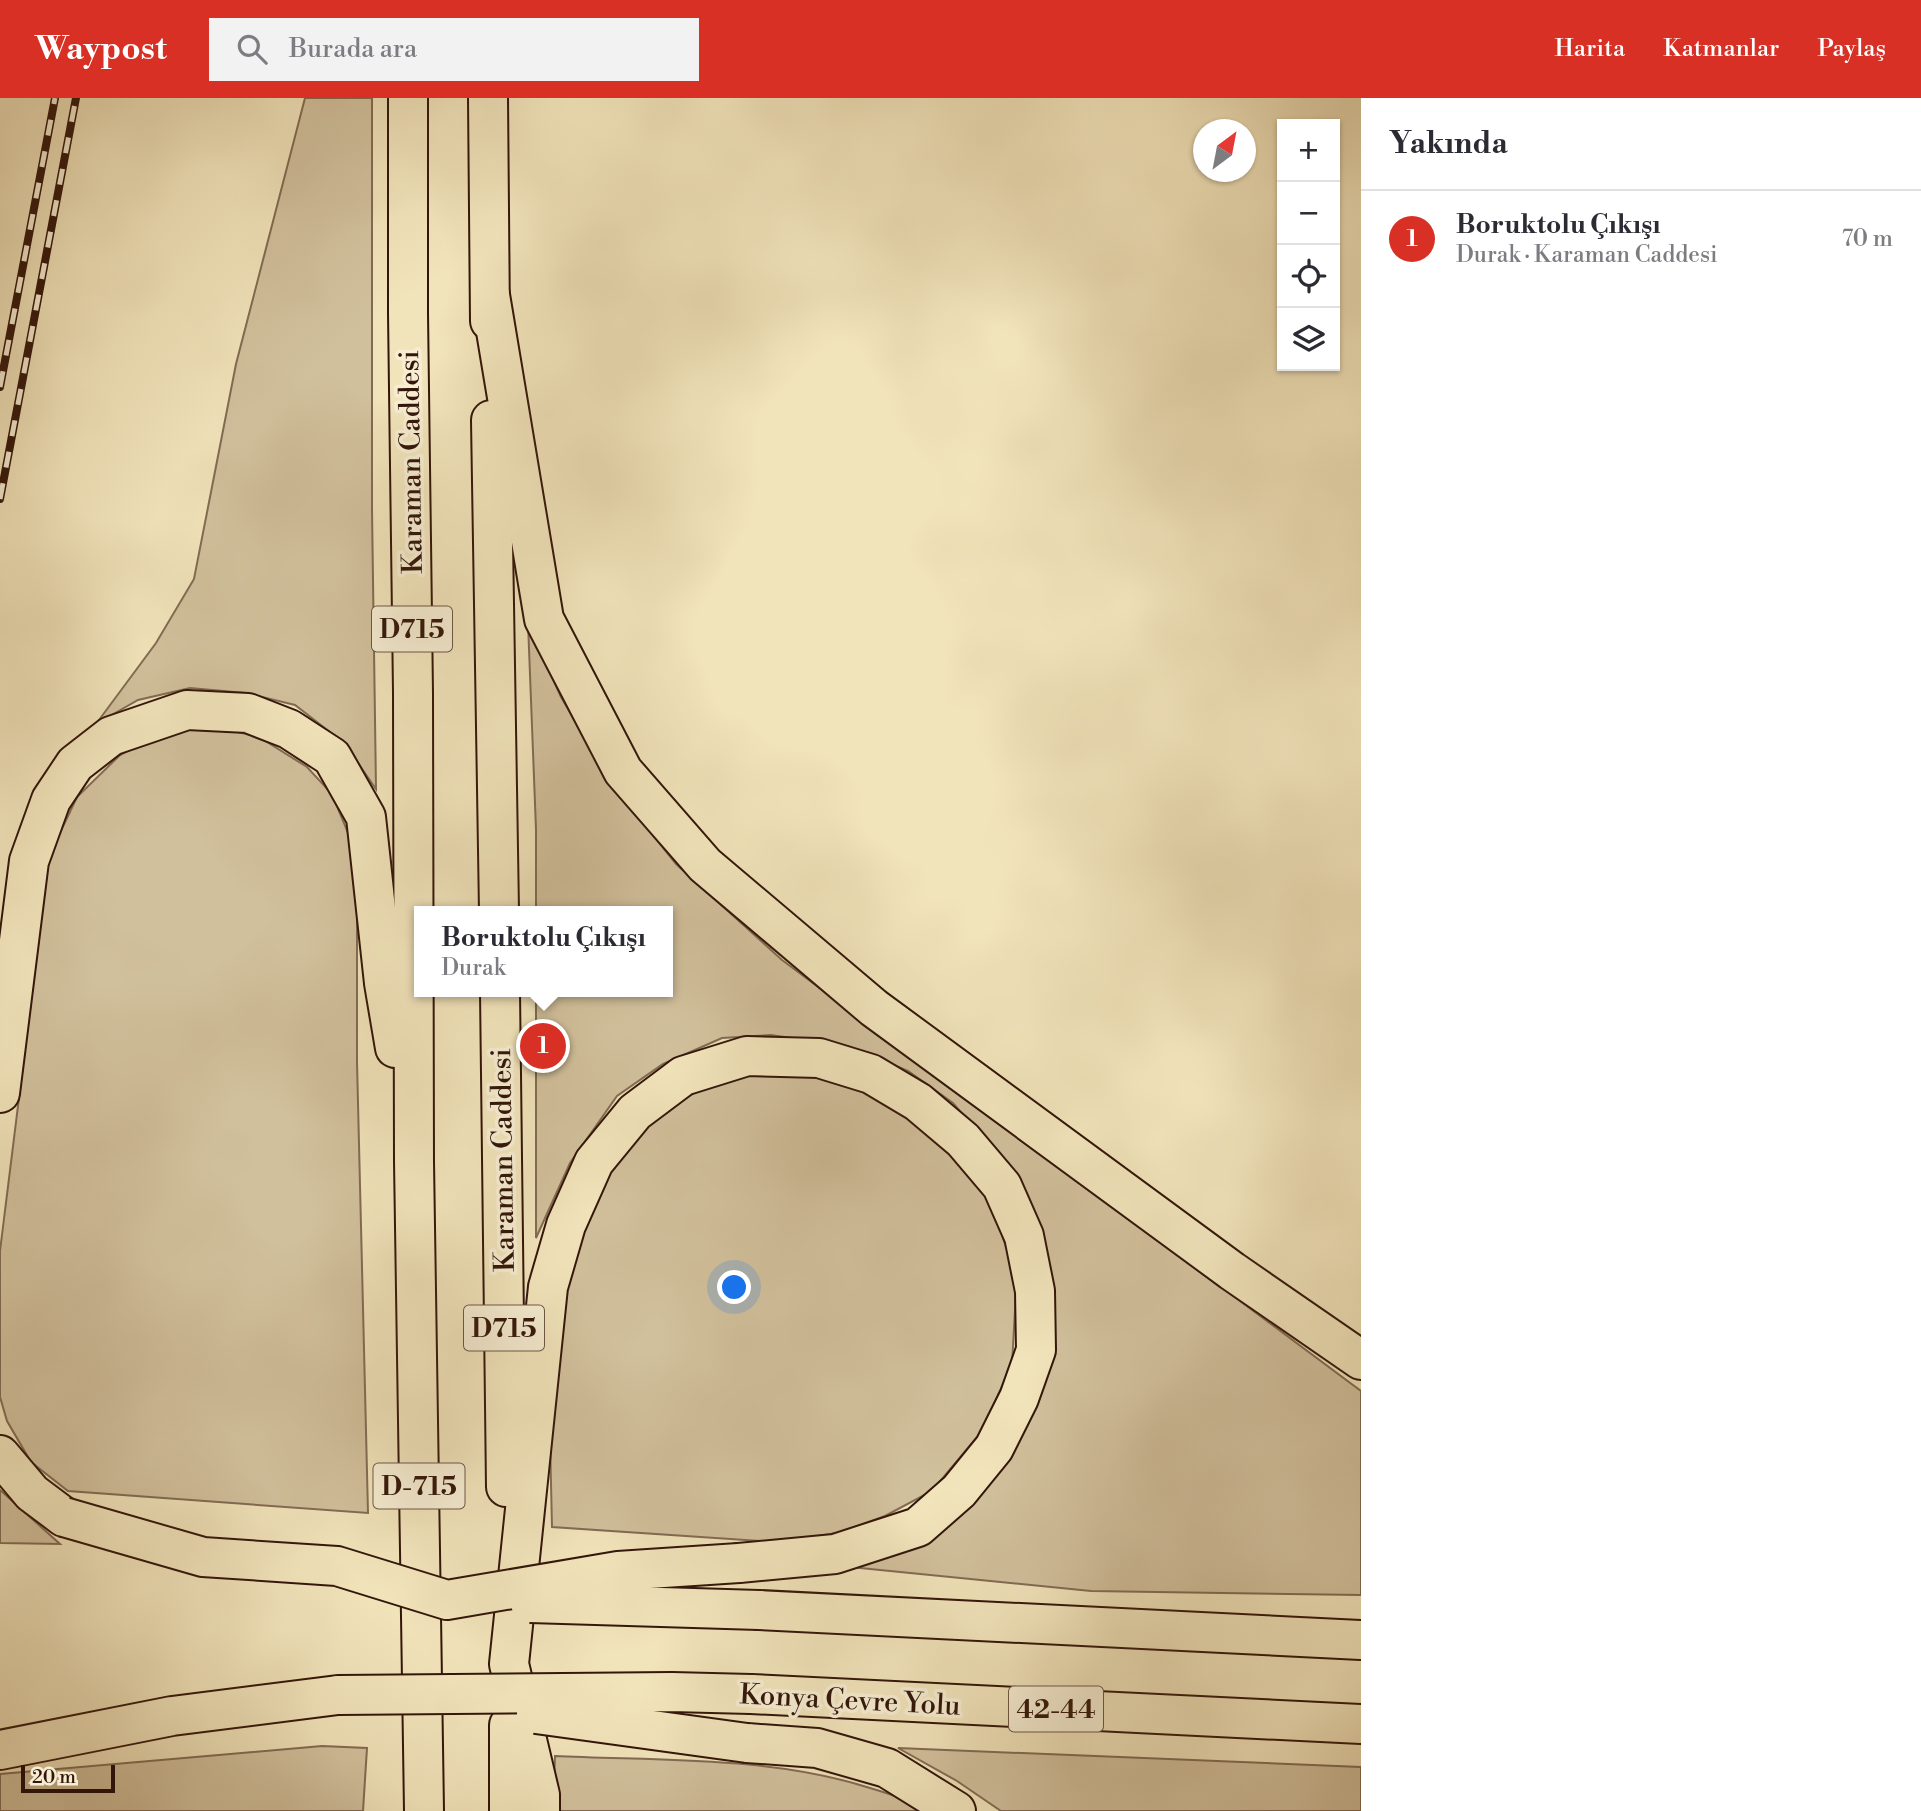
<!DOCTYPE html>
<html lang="tr">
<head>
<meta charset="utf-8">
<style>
	:root { --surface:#fff; --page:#f2f2f3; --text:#2b2b33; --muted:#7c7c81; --line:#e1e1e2; --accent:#d93025 }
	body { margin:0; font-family:"Libre Bodoni",serif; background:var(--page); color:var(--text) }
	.controls { position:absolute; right:21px; top:21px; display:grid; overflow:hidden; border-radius:0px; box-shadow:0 2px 5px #0004 }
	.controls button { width:63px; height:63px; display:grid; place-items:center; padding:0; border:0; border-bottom:2px solid var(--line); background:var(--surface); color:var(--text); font:35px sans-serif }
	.compass { position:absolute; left:1193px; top:21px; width:63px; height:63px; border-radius:50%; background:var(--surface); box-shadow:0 2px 5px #0004; rotate:32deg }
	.scale { position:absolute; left:21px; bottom:18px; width:94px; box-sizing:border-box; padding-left:7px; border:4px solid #33160a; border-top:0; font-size:19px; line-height:24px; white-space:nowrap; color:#33160a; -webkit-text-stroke:5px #f6edd2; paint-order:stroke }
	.you { position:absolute; left:735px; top:1190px; width:24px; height:24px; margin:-18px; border:5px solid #fff; border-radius:50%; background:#1a73e8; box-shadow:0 0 0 10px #1a73e833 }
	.badge { display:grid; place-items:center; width:46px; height:46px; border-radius:50%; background:var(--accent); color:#fff; font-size:23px; font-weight:700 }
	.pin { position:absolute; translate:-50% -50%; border:4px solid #fff; box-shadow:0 2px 7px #0006 }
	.popup { position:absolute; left:414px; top:808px; width:259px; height:91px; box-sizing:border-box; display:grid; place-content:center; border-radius:0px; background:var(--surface); filter:drop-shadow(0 2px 5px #0005); font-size:23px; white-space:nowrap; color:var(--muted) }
	.popup b { font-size:26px; color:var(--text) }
	.popup::after { content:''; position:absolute; left:50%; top:100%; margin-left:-14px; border:14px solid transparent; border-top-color:var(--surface) }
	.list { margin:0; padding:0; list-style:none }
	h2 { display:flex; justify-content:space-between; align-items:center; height:91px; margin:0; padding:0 28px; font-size:30px }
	h2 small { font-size:23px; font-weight:400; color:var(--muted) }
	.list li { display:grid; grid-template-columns:46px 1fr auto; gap:21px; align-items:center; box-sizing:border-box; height:98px; padding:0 28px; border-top:2px solid var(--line) }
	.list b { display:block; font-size:26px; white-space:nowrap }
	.list p { margin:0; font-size:23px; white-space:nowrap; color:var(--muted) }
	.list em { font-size:23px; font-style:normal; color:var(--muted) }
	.icon { flex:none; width:38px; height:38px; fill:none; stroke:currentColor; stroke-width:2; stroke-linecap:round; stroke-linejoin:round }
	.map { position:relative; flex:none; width:1361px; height:1713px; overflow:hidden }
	header { display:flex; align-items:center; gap:42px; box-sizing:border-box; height:98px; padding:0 35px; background:var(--accent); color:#fff }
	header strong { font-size:33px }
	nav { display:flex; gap:38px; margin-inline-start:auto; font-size:24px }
	.search { width:490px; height:63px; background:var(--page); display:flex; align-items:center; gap:18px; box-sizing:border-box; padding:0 24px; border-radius:0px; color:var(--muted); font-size:26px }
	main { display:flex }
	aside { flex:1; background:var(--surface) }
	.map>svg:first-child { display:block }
	.green { fill:#d1c09c; stroke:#826b53; stroke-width:2 }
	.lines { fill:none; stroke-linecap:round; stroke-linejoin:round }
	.trunk-casing { stroke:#33160a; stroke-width:42 }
	.trunk { stroke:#f1e3ba; stroke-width:38 }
	.rail-casing { stroke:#33160a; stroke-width:8 }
	.rail { stroke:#f6edd2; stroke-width:5; stroke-dasharray:16; stroke-linecap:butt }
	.trunk-bridge-casing { stroke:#33160a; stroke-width:42; stroke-linecap:butt }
	.trunk-bridge { stroke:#f1e3ba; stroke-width:38 }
	.labels { text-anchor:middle; stroke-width:7; stroke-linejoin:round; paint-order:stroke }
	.shield { fill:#f6edd2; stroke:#6e5646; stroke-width:2 }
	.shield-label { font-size:26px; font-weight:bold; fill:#33160a }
	.street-label { font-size:28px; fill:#33160a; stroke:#f6edd2 }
</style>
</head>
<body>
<header>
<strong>Waypost</strong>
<div class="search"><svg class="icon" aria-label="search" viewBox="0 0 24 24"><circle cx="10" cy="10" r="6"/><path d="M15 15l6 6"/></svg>Burada ara</div>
<nav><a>Harita</a><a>Katmanlar</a><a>Paylaş</a></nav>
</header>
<main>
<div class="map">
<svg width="1361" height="1713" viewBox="0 0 1361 1713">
	<rect width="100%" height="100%" fill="#f1e3ba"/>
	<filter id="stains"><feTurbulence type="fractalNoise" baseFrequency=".00286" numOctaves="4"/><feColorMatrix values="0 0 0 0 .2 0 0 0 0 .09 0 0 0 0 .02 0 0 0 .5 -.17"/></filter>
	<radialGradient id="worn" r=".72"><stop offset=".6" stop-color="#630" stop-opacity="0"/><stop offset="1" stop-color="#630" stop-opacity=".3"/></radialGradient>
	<!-- green -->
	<g class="green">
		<polygon points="305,0 372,0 372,412 376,691 344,645 295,607 246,595 190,590 138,602 96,626 156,545 194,481 236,266"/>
		<polygon points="528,525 561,599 610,683 676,766 782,862 1361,1293 1361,1497 1091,1493 850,1469 878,1460 1048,1273 1010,1071 953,1005 908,973 847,948 771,937 722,940 663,966 617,998 570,1065 536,1140 536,894 667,894 667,813 536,813 536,731"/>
		<polygon points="211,628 259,639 307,669 332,696 351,742 357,787 357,964 368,1415 68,1393 31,1364 7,1323 0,1299 0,1153 49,758 77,699 119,658 163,633"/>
		<polygon points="780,973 832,981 880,998 928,1029 991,1104 1007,1152 1016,1194 1012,1266 982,1333 932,1393 885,1418 838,1435 775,1444 552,1429 549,1297 566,1174 594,1090 632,1040 676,1003 730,980"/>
		<polygon points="0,1392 60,1446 0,1445"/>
		<polygon points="322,1648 367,1650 363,1713 0,1713 0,1676"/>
		<polygon points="898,1650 1361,1669 1361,1713 1001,1713 957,1683"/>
		<path d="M555 1658C658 1663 771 1658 870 1690 890 1696 907 1701 924 1713H553Z"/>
	</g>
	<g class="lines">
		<defs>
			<g id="trunk">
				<polyline points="408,0 408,215 413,595 414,1063 424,1713"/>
				<polyline points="488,0 490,223"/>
				<polyline points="490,197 544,521 623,673 705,767 874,910 1232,1173 1361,1262"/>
				<polyline points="491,322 499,813"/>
				<polyline points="500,894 506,1389"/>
				<polyline points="0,995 29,763 51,702 75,666 111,638 187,612 248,615 289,631 332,659 366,719 384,885 395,950"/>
				<polyline points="0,1357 32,1395 64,1419"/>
				<polyline points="759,1512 1361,1542"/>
				<polyline points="751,1596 1361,1626"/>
				<polyline points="509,1627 509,1713"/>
				<polyline points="747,1645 817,1650 887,1670 956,1713"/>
				<polyline points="0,1652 172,1618 338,1597"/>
				<polyline points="540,1713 540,1697 509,1566 548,1189 566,1127 594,1064 635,1014 683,978 747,958 819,960 871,976 918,1004 963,1042 1002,1088 1024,1138 1035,1193 1036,1252 1019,1300 994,1350 959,1393 918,1429 835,1456 739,1465"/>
			</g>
		</defs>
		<!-- trunk casing -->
		<use href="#trunk" class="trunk-casing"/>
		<!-- trunk -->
		<use href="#trunk" class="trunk"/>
		<defs>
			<g id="rail">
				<polyline points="0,289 55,0"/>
				<polyline points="0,401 76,0"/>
			</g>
		</defs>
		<!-- rail casing -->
		<use href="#rail" class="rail-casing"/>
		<!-- rail -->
		<use href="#rail" class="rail"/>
		<defs>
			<g id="trunk-bridge">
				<polyline points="64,1419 203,1459 337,1468 447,1502 618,1473 739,1465"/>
				<polyline points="530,1505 759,1512"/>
				<polyline points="338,1597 672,1594 751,1596"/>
				<polyline points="536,1616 747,1645"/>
			</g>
		</defs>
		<!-- trunk-bridge casing -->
		<use href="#trunk-bridge" class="trunk-bridge-casing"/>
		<!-- trunk-bridge -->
		<use href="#trunk-bridge" class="trunk-bridge"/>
	</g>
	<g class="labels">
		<!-- shield labels -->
		<g class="shield">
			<rect x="372" y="508.5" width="80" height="45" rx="5"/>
			<rect x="464" y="1207.5" width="80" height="45" rx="5"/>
			<rect x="373.5" y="1365.5" width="91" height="45" rx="5"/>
			<rect x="1009" y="1588.5" width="94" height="45" rx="5"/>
		</g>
		<g class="shield-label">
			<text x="412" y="540">D715</text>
			<text x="504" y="1239">D715</text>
			<text x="419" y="1397">D-715</text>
			<text x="1056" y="1620">42-44</text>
		</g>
		<!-- street labels -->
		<g class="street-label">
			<text transform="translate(410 364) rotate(-91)" y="10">Karaman Caddesi</text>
			<text transform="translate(502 1062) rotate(-91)" y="10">Karaman Caddesi</text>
			<text transform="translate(850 1601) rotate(3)" y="10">Konya Çevre Yolu</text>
		</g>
	</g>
	<rect width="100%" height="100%" filter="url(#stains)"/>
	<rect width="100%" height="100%" fill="url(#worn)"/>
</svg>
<div class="controls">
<button>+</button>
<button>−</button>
<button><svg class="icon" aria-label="locate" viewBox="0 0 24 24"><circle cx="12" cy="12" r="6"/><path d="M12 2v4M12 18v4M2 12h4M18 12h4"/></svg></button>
<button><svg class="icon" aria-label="layers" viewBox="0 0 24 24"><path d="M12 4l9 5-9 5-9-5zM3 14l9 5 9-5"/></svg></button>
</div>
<svg class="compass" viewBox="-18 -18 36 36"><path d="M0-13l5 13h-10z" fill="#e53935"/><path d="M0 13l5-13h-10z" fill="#7c7c81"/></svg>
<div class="scale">20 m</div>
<div class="you"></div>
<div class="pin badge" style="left:543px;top:948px">1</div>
<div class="popup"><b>Boruktolu Çıkışı</b>Durak</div>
</div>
<aside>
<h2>Yakında<small></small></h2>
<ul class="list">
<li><span class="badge">1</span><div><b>Boruktolu Çıkışı</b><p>Durak · Karaman Caddesi</p></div><em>70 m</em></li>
</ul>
</aside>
</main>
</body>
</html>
